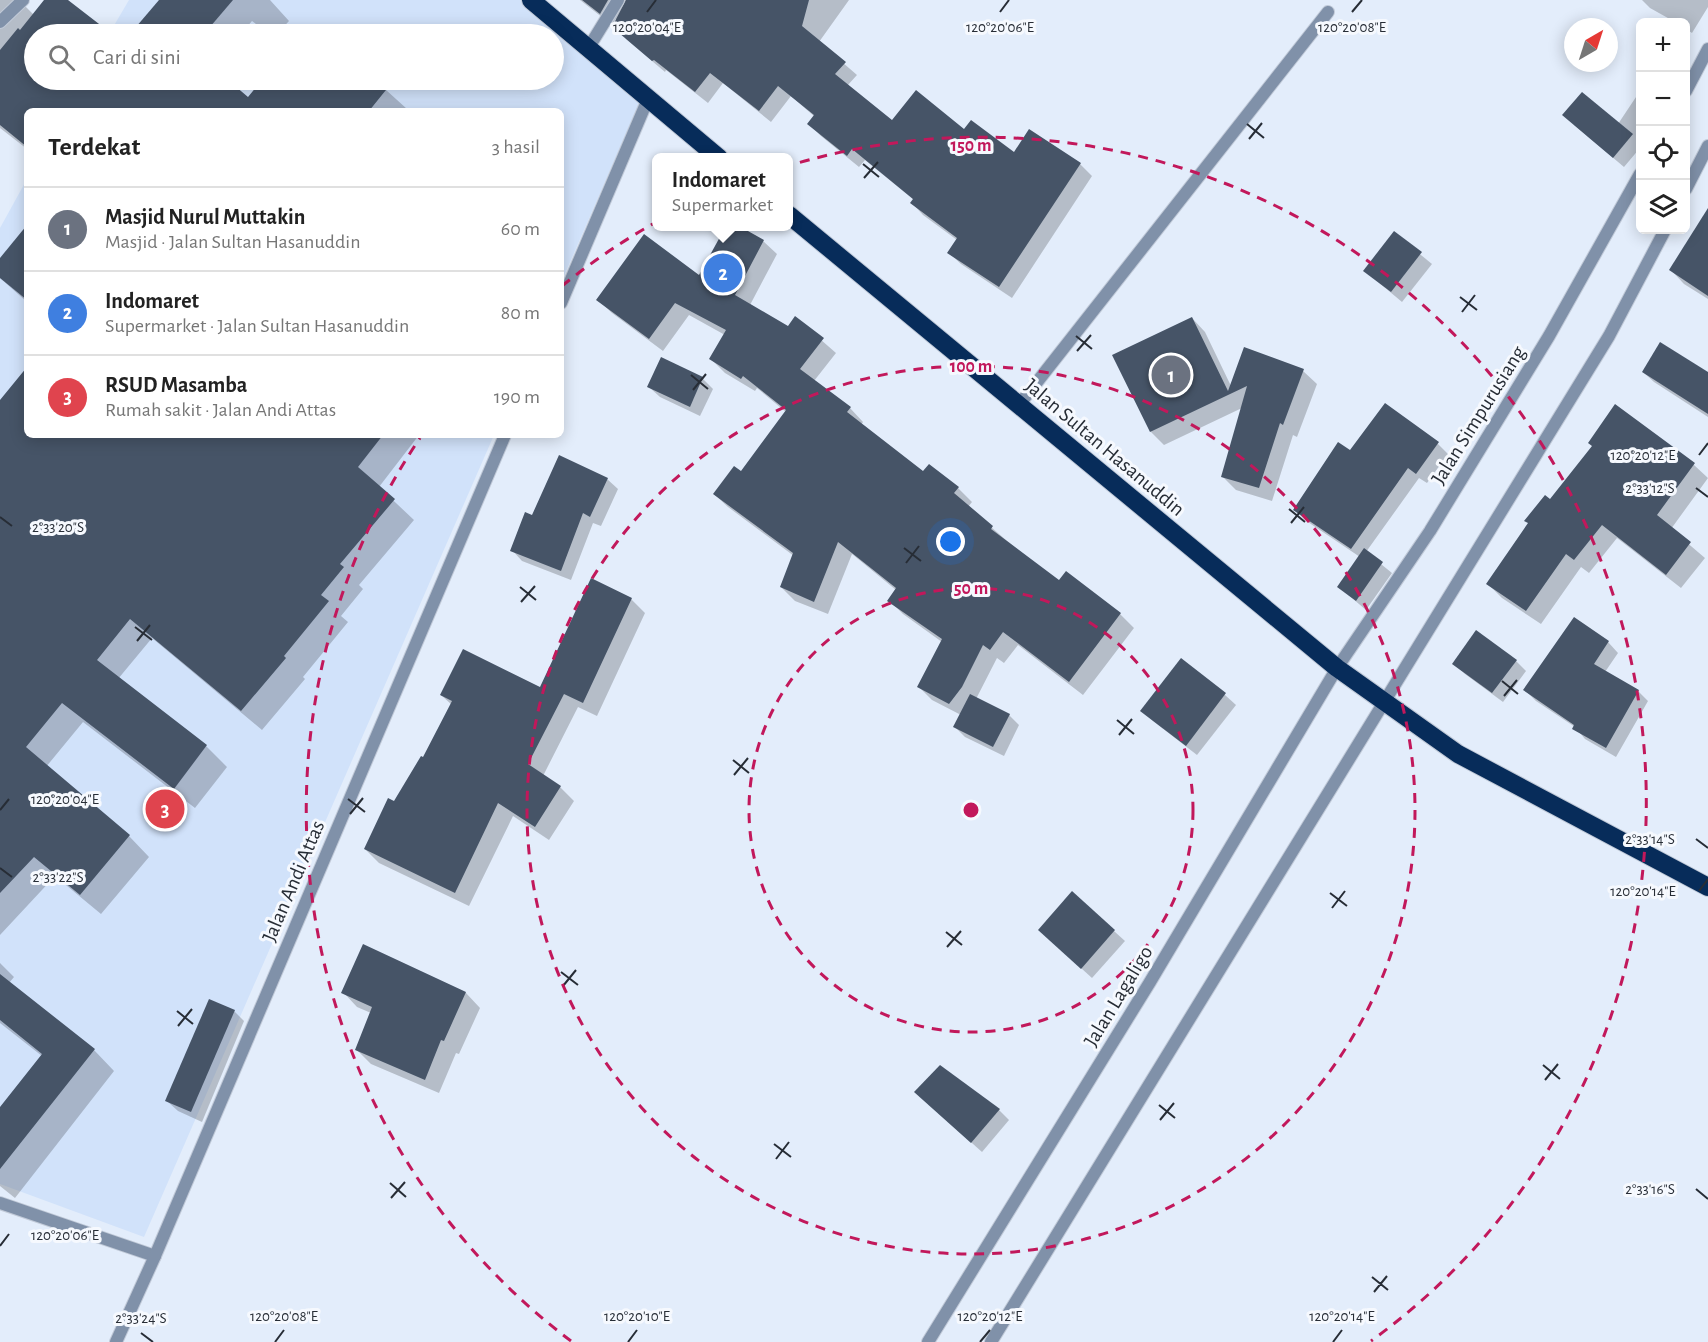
<!DOCTYPE html>
<html lang="id">
<head>
<meta charset="utf-8">
<style>
	:root { --surface:#fff; --page:#f2f2f2; --text:#222; --muted:#767676; --line:#e0e0e0; --accent:#7c3aed }
	body { margin:0; font-family:"Alegreya Sans",sans-serif; background:var(--page); color:var(--text) }
	.controls { position:absolute; right:18px; top:18px; display:grid; overflow:hidden; border-radius:9px; box-shadow:0 3px 15px #0003 }
	.controls button { width:54px; height:54px; display:grid; place-items:center; padding:0; border:0; border-bottom:2px solid var(--line); background:var(--surface); color:var(--text); font:30px sans-serif }
	.compass { position:absolute; left:1564px; top:18px; width:54px; height:54px; border-radius:50%; background:var(--surface); box-shadow:0 3px 15px #0003; rotate:39deg }
	.you { position:absolute; left:951px; top:542px; width:21px; height:21px; margin:-15px; border:4px solid #fff; border-radius:50%; background:#1a73e8; box-shadow:0 0 0 9px #1a73e833 }
	.badge { display:grid; place-items:center; width:39px; height:39px; border-radius:50%; background:var(--accent); color:#fff; font-size:20px; font-weight:700 }
	.pin { position:absolute; translate:-50% -50%; border:3px solid #fff; box-shadow:0 2px 6px #0006 }
	.popup { position:absolute; left:652px; top:153px; width:141px; height:78px; box-sizing:border-box; display:grid; place-content:center; border-radius:9px; background:var(--surface); filter:drop-shadow(0 2px 4px #0005); font-size:20px; white-space:nowrap; color:var(--muted) }
	.popup b { font-size:22px; color:var(--text) }
	.popup::after { content:''; position:absolute; left:50%; top:100%; margin-left:-12px; border:12px solid transparent; border-top-color:var(--surface) }
	.list { margin:0; padding:0; list-style:none }
	h2 { display:flex; justify-content:space-between; align-items:center; height:78px; margin:0; padding:0 24px; font-size:26px }
	h2 small { font-size:20px; font-weight:400; color:var(--muted) }
	.list li { display:grid; grid-template-columns:39px 1fr auto; gap:18px; align-items:center; box-sizing:border-box; height:84px; padding:0 24px; border-top:2px solid var(--line) }
	.list b { display:block; font-size:22px; white-space:nowrap }
	.list p { margin:0; font-size:20px; white-space:nowrap; color:var(--muted) }
	.list em { font-size:20px; font-style:normal; color:var(--muted) }
	.icon { flex:none; width:33px; height:33px; fill:none; stroke:currentColor; stroke-width:2; stroke-linecap:round; stroke-linejoin:round }
	.map { position:relative; flex:none; width:1708px; height:1342px; overflow:hidden }
	.search { position:absolute; background:var(--surface); box-shadow:0 3px 15px #0003; left:24px; top:24px; width:540px; height:66px; display:flex; align-items:center; gap:15px; box-sizing:border-box; padding:0 21px; border-radius:33px; color:var(--muted); font-size:22px }
	.panel { position:absolute; background:var(--surface); box-shadow:0 3px 15px #0003; left:24px; top:108px; width:540px; height:330px; border-radius:9px }
	.map>svg:first-child { display:block }
	.built { fill:#d1e2fa }
	.shadow { fill:#0003 }
	.building { fill:#465467 }
	.lines { fill:none; stroke-linecap:round; stroke-linejoin:round }
	.street-casing { stroke:#c1cad8; stroke-width:14 }
	.highway-casing { stroke:#c1cad8; stroke-width:20 }
	.street { stroke:#8091a9; stroke-width:12 }
	.highway { stroke:#072c5a; stroke-width:18 }
	.ticks { fill:none; stroke:#272d36; stroke-width:2 }
	.ring { fill:none; stroke:#c2185b; stroke-width:3; stroke-dasharray:10 8 }
	.labels { text-anchor:middle; stroke-width:6; stroke-linejoin:round; paint-order:stroke }
	.street-label { font-size:21px; fill:#272d36; stroke:#f6f9fe }
	.ticks-label { font-size:15px; text-anchor:middle; fill:#272d36; stroke:#f6f9fe; stroke-width:6; stroke-linejoin:round; paint-order:stroke }
	.centre { fill:#c2185b; stroke:#f6f9fe; stroke-width:3 }
	.ring-label { font-size:18px; text-anchor:middle; font-weight:bold; fill:#c2185b; stroke:#f6f9fe; stroke-width:6; stroke-linejoin:round; paint-order:stroke }
</style>
</head>
<body>
<div class="map">
<svg width="1708" height="1342" viewBox="0 0 1708 1342">
	<rect width="100%" height="100%" fill="#e3edfb"/>
	<!-- built -->
	<g class="built">
		<polygon points="129,0 529,0 642,97 561,283 561,111 66,111 84,80 554,80 554,34 109,34"/>
		<polygon points="27,179 27,435 494,435 144,1237 0,1184 0,228"/>
	</g>
	<!-- shadow -->
	<g class="shadow">
		<polygon points="0,0 19,0 34,15 46,0 65,0 110,34 34,34 34,80 225,80 248,99 264,80 339,80 345,85 349,80 375,80 407,109 405,111 27,111 27,149 0,128"/>
		<polygon points="161,0 270,0 289,21 277,34 269,34 252,21 241,34 132,34"/>
		<polygon points="580,0 849,0 819,42 857,75 847,86 892,122 965,131 1015,154 1030,131 1080,164 1092,176 1012,298 961,264 949,253 957,240 923,215 912,203 914,200 865,160 859,167 821,136 809,124 815,117 791,96 771,122 723,83 708,103 666,70 665,72 626,39 618,20 616,19 612,25"/>
		<polygon points="1642,0 1708,0 1708,7 1692,33 1686,29 1686,22 1675,22 1650,8"/>
		<polygon points="1640,91 1640,148 1624,167 1574,125 1618,124"/>
		<polygon points="27,227 27,302 0,278 0,261"/>
		<polygon points="1708,232 1708,299 1684,284 1671,270"/>
		<polygon points="1394,233 1432,264 1402,302 1365,271"/>
		<polygon points="763,241 777,254 750,305 788,328 796,318 836,353 814,381 850,408 863,422 861,425 923,474 929,466 958,488 972,502 968,507 1006,540 1059,582 1066,574 1120,614 1134,628 1083,695 1018,645 1004,663 997,658 976,699 1009,715 1019,725 1004,756 965,737 955,727 961,715 932,700 919,687 942,642 903,614 889,600 896,590 852,554 828,614 795,601 781,587 794,556 728,507 714,494 741,473 786,412 757,388 755,391 725,373 711,359 725,335 689,315 663,351 612,313 598,300 700,278"/>
		<polygon points="1192,318 1205,332 1231,386 1303,371 1317,384 1297,437 1293,435 1272,501 1236,490 1222,476 1242,408 1164,445 1151,432"/>
		<polygon points="662,359 703,379 713,389 700,416 660,397 649,387"/>
		<polygon points="27,369 27,435 419,435 379,487 414,520 359,585 363,589 341,616 348,622 303,677 305,679 262,730 152,638 118,679 206,746 227,767 195,808 83,722 46,767 129,836 149,857 101,914 55,876 0,935 0,403"/>
		<polygon points="1643,372 1708,374 1708,417 1654,382"/>
		<polygon points="1616,407 1694,465 1708,478 1671,529 1705,558 1681,588 1617,538 1589,573 1581,567 1541,624 1502,598 1488,584 1594,447"/>
		<polygon points="1438,444 1448,454 1427,483 1419,478 1366,552 1392,573 1366,610 1339,587 1360,557 1305,520 1295,510 1351,452"/>
		<polygon points="607,479 618,489 601,526 593,523 571,580 522,561 512,550 533,517"/>
		<polygon points="631,599 645,613 597,716 578,707 543,776 560,787 574,801 549,840 513,816 469,906 379,863 365,849 424,759 452,705 441,695 540,689"/>
		<polygon points="1608,642 1618,653 1605,672 1638,691 1648,701 1616,757 1585,739 1575,727 1536,701 1525,690"/>
		<polygon points="1181,660 1225,695 1236,705 1197,755 1153,721 1142,711"/>
		<polygon points="1516,661 1526,671 1503,702 1465,674 1454,664"/>
		<polygon points="1073,894 1125,941 1092,978 1050,940"/>
		<polygon points="364,946 466,993 480,1008 459,1054 456,1053 439,1093 371,1064 357,1050 371,1013 357,1007 343,992"/>
		<polygon points="0,963 14,977 9,983 94,1050 114,1071 15,1198 0,1186 0,1109 42,1056 0,1023"/>
		<polygon points="234,1011 244,1021 202,1122 178,1111 167,1101"/>
		<polygon points="926,1102 999,1110 1009,1120 982,1152"/>
	</g>
	<!-- building -->
	<g class="building">
		<polygon points="44,0 68,0 112,34 34,34 34,80 228,80 248,97 262,80 394,80 369,111 27,111 27,147 0,125 0,50 18,28 20,30"/>
		<polygon points="159,0 233,0 204,34 130,34"/>
		<polygon points="582,0 608,0 600,14"/>
		<polygon points="626,0 809,0 802,26 846,62 835,74 892,120 916,90 964,129 971,120 1014,152 1029,129 1081,163 999,287 947,253 957,238 910,203 913,199 852,149 847,156 807,124 814,115 778,86 759,111 710,73 695,92 654,60 652,61 612,27"/>
		<polygon points="1582,92 1633,134 1613,158 1562,115"/>
		<polygon points="1708,208 1708,296 1669,270"/>
		<polygon points="27,225 27,300 0,278 0,258"/>
		<polygon points="726,226 739,226 764,240 735,295 788,326 795,316 824,338 800,369 851,407 847,412 923,471 929,464 959,487 954,493 993,526 991,529 1059,580 1066,571 1121,613 1069,682 1003,632 990,650 983,645 962,687 949,704 917,687 942,639 887,601 896,588 838,542 814,602 780,587 793,553 713,494 734,466 741,471 786,410 743,376 741,379 709,359 726,330 675,303 649,339 596,300 644,234 699,275"/>
		<polygon points="1394,231 1422,252 1391,292 1363,271"/>
		<polygon points="1192,317 1228,391 1244,347 1304,369 1283,425 1280,423 1259,488 1221,477 1247,386 1150,432 1112,355"/>
		<polygon points="1660,342 1708,372 1708,414 1642,372"/>
		<polygon points="661,357 703,377 690,407 647,387"/>
		<polygon points="27,367 27,435 383,435 358,467 395,499 340,564 344,567 321,595 329,601 284,656 286,658 241,711 130,619 97,660 207,745 174,789 62,703 26,747 130,835 80,895 34,857 0,893 0,400"/>
		<polygon points="1385,403 1439,442 1416,474 1408,468 1351,549 1293,510 1338,442 1350,450"/>
		<polygon points="1615,404 1695,463 1657,515 1691,542 1666,575 1602,525 1574,560 1566,554 1526,611 1486,584 1528,523 1524,521 1545,495 1550,499 1592,446 1588,443"/>
		<polygon points="559,455 608,478 590,517 583,513 561,571 510,551 525,512 532,515"/>
		<polygon points="1364,548 1383,562 1356,601 1337,587"/>
		<polygon points="591,578 632,598 583,703 564,694 528,764 561,786 535,827 498,803 455,893 364,849 388,798 394,801 421,756 423,757 452,701 440,695 463,649 540,687"/>
		<polygon points="1574,617 1609,641 1594,664 1639,690 1606,748 1572,729 1574,725 1523,690"/>
		<polygon points="1476,630 1517,660 1492,693 1452,664"/>
		<polygon points="1181,658 1226,693 1186,746 1140,711"/>
		<polygon points="970,694 1010,714 993,747 953,727"/>
		<polygon points="1072,891 1115,930 1081,969 1038,930"/>
		<polygon points="363,944 466,992 444,1041 441,1040 425,1080 355,1050 372,1007 341,993"/>
		<polygon points="0,974 95,1049 0,1169 0,1107 42,1054 0,1020"/>
		<polygon points="209,999 235,1010 191,1112 165,1101"/>
		<polygon points="940,1065 1000,1109 971,1143 914,1092"/>
	</g>
	<g class="lines">
		<defs>
			<g id="street">
				<polyline points="0,22 23,0"/>
				<polyline points="589,47 618,0"/>
				<polyline points="1686,91 1708,49"/>
				<polyline points="1686,189 1708,146"/>
				<polyline points="561,303 648,99"/>
				<polyline points="1019,405 1328,12"/>
				<polyline points="0,1203 155,1256"/>
				<polyline points="116,1342 155,1256 505,435"/>
				<polyline points="928,1342 1150,982 1337,668 1430,531 1549,336 1640,174"/>
				<polyline points="991,1342 1609,336 1665,230"/>
			</g>
			<g id="highway">
				<polyline points="531,0 719,158"/>
				<polyline points="789,215 1337,668 1458,754 1708,887"/>
			</g>
		</defs>
		<!-- street casing -->
		<use href="#street" class="street-casing"/>
		<!-- highway casing -->
		<use href="#highway" class="highway-casing"/>
		<!-- street -->
		<use href="#street" class="street"/>
		<!-- highway -->
		<use href="#highway" class="highway"/>
	</g>
	<!-- ticks -->
	<path class="ticks" d="M647 12 656 0M1000 12 1009 0M1352 12 1362 0M1247 124 1264 138M1249 139 1262 123M863 164 879 177M864 178 878 162M1460 297 1477 310M1462 312 1475 295M1076 336 1092 349M1077 351 1091 335M691 375 708 389M693 390 706 374M1699 455 1708 443M1696 488 1708 497M1289 509 1305 522M0 517 12 526M1291 523 1304 507M904 548 921 561M906 563 919 546M520 587 536 600M521 602 535 586M135 627 152 640M137 641 150 625M1502 681 1518 694M1504 696 1517 680M1117 720 1134 734M1119 735 1132 719M733 760 749 773M734 775 748 758M348 799 365 812M0 810 9 799M350 814 363 798M1696 839 1708 848M0 868 12 877M1699 891 1708 879M1330 893 1347 906M1332 908 1345 891M946 932 962 945M947 947 961 931M561 972 578 985M563 986 576 970M177 1011 193 1024M178 1026 192 1009M1543 1065 1560 1079M1545 1080 1558 1064M1159 1105 1175 1118M1160 1120 1174 1103M774 1144 791 1157M776 1159 789 1142M390 1183 406 1197M1696 1189 1708 1199M391 1198 405 1182M0 1246 9 1234M1372 1277 1388 1290M1374 1292 1387 1276M141 1333 153 1342M275 1342 284 1330M628 1342 637 1330M980 1342 990 1330M1333 1342 1342 1330"/>
	<!-- distance rings -->
	<g class="ring">
		<circle cx="971" cy="810" r="222"/>
		<circle cx="971" cy="810" r="444"/>
		<path d="M571 1341A665 665 0 0 1 420 438M562 286A665 665 0 1 1 1371 1341"/>
	</g>
	<g class="labels">
		<!-- street labels -->
		<g class="street-label">
			<text transform="translate(1478 415) rotate(-58)" y="7">Jalan Simpurusiang</text>
			<text transform="translate(1105 447) rotate(40)" y="7">Jalan Sultan Hasanuddin</text>
			<text transform="translate(293 881) rotate(-67)" y="7">Jalan Andi Attas</text>
			<text transform="translate(1118 996) rotate(-59)" y="7">Jalan Lagaligo</text>
		</g>
	</g>
	<g class="ticks-label">
		<text x="1000" y="32">120°20'06"E</text>
		<text x="1352" y="32">120°20'08"E</text>
		<text x="647" y="32">120°20'04"E</text>
		<text x="1643" y="460">120°20'12"E</text>
		<text x="1650" y="493">2°33'12"S</text>
		<text x="58" y="532">2°33'20"S</text>
		<text x="65" y="804">120°20'04"E</text>
		<text x="1650" y="844">2°33'14"S</text>
		<text x="58" y="882">2°33'22"S</text>
		<text x="1643" y="896">120°20'14"E</text>
		<text x="1650" y="1194">2°33'16"S</text>
		<text x="65" y="1240">120°20'06"E</text>
		<text x="284" y="1321">120°20'08"E</text>
		<text x="637" y="1321">120°20'10"E</text>
		<text x="990" y="1321">120°20'12"E</text>
		<text x="1342" y="1321">120°20'14"E</text>
		<text x="141" y="1323">2°33'24"S</text>
	</g>
	<circle cx="971" cy="810" r="9" class="centre"/>
	<g class="ring-label">
		<text x="971" y="151">150 m</text>
		<text x="971" y="372">100 m</text>
		<text x="971" y="594">50 m</text>
	</g>
</svg>
<div class="controls">
<button>+</button>
<button>−</button>
<button><svg class="icon" aria-label="locate" viewBox="0 0 24 24"><circle cx="12" cy="12" r="6"/><path d="M12 2v4M12 18v4M2 12h4M18 12h4"/></svg></button>
<button><svg class="icon" aria-label="layers" viewBox="0 0 24 24"><path d="M12 4l9 5-9 5-9-5zM3 14l9 5 9-5"/></svg></button>
</div>
<svg class="compass" viewBox="-18 -18 36 36"><path d="M0-13l5 13h-10z" fill="#e53935"/><path d="M0 13l5-13h-10z" fill="#767676"/></svg>
<div class="you"></div>
<div class="pin badge" style="left:1171px;top:375px;background:#6b7280">1</div>
<div class="pin badge" style="left:723px;top:273px;background:#3f7fe0">2</div>
<div class="popup"><b>Indomaret</b>Supermarket</div>
<div class="pin badge" style="left:165px;top:809px;background:#e0444e">3</div>
<div class="search"><svg class="icon" aria-label="search" viewBox="0 0 24 24"><circle cx="10" cy="10" r="6"/><path d="M15 15l6 6"/></svg>Cari di sini</div>
<section class="panel">
<h2>Terdekat<small>3 hasil</small></h2>
<ul class="list">
<li><span class="badge" style="background:#6b7280">1</span><div><b>Masjid Nurul Muttakin</b><p>Masjid · Jalan Sultan Hasanuddin</p></div><em>60 m</em></li>
<li><span class="badge" style="background:#3f7fe0">2</span><div><b>Indomaret</b><p>Supermarket · Jalan Sultan Hasanuddin</p></div><em>80 m</em></li>
<li><span class="badge" style="background:#e0444e">3</span><div><b>RSUD Masamba</b><p>Rumah sakit · Jalan Andi Attas</p></div><em>190 m</em></li>
</ul>
</section>
</div>
</body>
</html>
